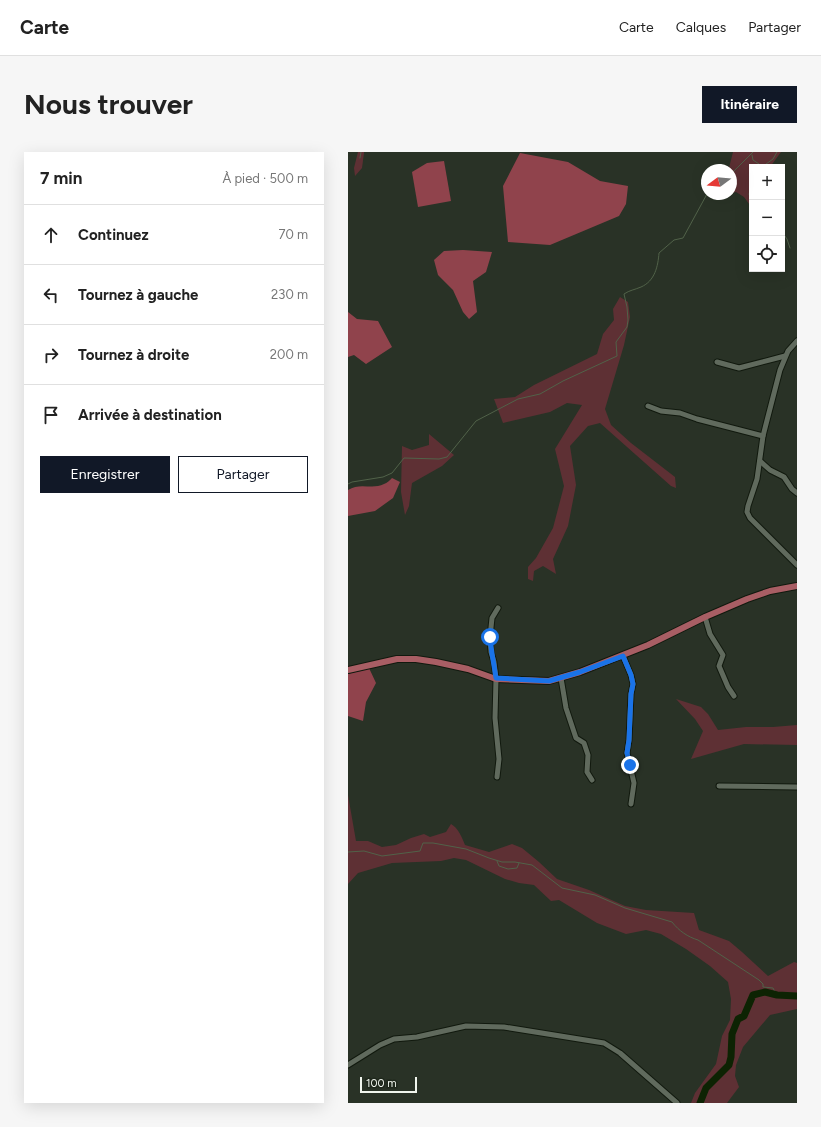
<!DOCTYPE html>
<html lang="fr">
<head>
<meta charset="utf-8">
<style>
	:root { --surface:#fff; --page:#f6f6f6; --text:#222; --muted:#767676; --line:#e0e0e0; --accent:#111827 }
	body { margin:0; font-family:Figtree,sans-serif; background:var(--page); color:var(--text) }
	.controls { position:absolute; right:12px; top:12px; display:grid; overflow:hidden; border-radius:0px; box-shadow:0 4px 16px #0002 }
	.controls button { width:36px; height:36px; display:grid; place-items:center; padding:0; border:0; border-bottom:1px solid var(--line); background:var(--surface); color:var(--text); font:20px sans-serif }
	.compass { position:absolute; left:353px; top:12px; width:36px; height:36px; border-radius:50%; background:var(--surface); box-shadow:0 4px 16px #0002; rotate:254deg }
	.scale { position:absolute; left:12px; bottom:10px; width:57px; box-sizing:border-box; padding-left:4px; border:2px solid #f0f5ed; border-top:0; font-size:11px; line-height:14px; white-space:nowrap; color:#f0f5ed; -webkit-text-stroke:3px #1f281c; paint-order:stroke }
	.stop { position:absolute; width:12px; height:12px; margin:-9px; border:3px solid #1a73e8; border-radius:50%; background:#fff }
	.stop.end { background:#1a73e8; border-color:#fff; box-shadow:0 1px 4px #0008 }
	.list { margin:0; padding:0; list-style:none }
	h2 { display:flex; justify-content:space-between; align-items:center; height:52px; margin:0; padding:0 16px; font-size:17px }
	h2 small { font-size:13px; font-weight:400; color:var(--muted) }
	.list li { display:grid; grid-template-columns:26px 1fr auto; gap:12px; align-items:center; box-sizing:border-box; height:60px; padding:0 16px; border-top:1px solid var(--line) }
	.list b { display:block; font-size:15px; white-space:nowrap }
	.list em { font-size:13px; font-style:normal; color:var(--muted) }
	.actions { display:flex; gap:8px; padding:12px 16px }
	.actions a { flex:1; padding:9px 0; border:1px solid var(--accent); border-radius:0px; text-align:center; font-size:14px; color:var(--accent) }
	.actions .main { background:var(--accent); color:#fff }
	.icon { flex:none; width:22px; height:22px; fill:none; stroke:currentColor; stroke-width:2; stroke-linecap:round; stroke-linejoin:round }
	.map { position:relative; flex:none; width:449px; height:951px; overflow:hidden; border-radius:0px }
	header { display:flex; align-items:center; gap:24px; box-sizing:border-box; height:56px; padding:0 20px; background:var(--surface); border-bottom:1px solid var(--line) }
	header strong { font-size:19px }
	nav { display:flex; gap:22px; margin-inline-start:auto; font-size:14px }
	.intro { display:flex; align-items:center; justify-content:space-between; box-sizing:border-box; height:96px; padding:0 24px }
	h1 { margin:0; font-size:28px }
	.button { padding:10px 18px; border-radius:0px; background:var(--accent); color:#fff; font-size:14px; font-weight:700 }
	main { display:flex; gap:24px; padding:0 24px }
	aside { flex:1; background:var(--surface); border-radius:0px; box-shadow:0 4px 16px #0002 }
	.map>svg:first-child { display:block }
	.green { fill:#5e3034 }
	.forest { fill:#90434c }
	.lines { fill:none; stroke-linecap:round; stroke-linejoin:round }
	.stream { stroke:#516249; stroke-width:1 }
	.river { stroke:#0d2303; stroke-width:7 }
	.minor-casing { stroke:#11190e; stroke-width:7 }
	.major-casing { stroke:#11190e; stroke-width:8 }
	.minor { stroke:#606a5d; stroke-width:5 }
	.major { stroke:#a85e64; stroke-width:6 }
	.route { stroke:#1a73e8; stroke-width:5 }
</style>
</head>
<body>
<header>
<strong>Carte</strong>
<nav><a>Carte</a><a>Calques</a><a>Partager</a></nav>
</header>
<div class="intro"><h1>Nous trouver</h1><a class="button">Itinéraire</a></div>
<main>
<aside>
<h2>7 min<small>À pied · 500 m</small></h2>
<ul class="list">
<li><svg class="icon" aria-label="ahead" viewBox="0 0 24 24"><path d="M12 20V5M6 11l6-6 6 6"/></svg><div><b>Continuez</b></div><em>70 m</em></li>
<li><svg class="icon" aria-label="left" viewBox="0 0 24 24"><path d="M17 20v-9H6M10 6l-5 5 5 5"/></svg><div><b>Tournez à gauche</b></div><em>230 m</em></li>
<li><svg class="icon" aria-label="right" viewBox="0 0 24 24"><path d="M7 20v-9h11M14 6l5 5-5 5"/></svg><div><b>Tournez à droite</b></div><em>200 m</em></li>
<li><svg class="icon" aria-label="arrive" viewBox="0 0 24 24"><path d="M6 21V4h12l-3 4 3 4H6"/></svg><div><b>Arrivée à destination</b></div></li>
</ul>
<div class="actions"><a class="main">Enregistrer</a><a>Partager</a></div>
</aside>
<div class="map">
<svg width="449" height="951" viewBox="0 0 449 951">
	<rect width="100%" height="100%" fill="#293226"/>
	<!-- green -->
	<g class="green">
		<polygon points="10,0 16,0 16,1 14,16 7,24 6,16"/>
		<polygon points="385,0 433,0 422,15 404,15 404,56 396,45 388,40 383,41 383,18 379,18 381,16"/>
		<polygon points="272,145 280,150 282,165 276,193 257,257 263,273 283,291 327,325 328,336 323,334 252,271 240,274 222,294 228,333 220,374 205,407 208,422 195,414 186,419 185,429 180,427 180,415 188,406 205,376 216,334 207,297 234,253 219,251 202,260 155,271 146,247 167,245 186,233 249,202 255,182 266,168 265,157"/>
		<polygon points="81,282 106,303 94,314 64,331 61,354 57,363 53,340 54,294 64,298 81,293"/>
		<polygon points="328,547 353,555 360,562 370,578 398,575 425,575 449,573 449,593 396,592 343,607 355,579 347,567"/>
		<path d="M0 643 8 689H20L34 695 48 693 63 686 76 682 82 685 98 680 103 672C110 676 114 685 117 693L141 700 164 692 174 696 191 710 209 727 241 738 277 754 298 758 346 761 351 778 381 789 394 800 420 824 446 810 449 811V857L422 863 395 895 388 913 387 924 391 935 379 951H343L347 941 368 912 374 884 382 868 383 847 380 830 362 814 338 797 313 782 298 778 278 782 249 771 211 748 203 749 186 733 171 731 157 727 118 708 106 706 93 709 44 711 10 721 0 732Z"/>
	</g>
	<!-- forest -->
	<g class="forest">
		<polygon points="172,1 220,10 252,29 280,34 278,52 271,64 202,93 160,90 155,34"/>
		<polygon points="96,9 103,49 70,55 64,20 79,11"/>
		<polygon points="115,98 144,100 138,120 125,129 129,160 121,167 115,160 105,138 90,123 86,108 96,99"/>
		<polygon points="0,160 9,167 30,169 44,195 18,212 6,203 0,205"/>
		<path d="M44 326 52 330 45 346 27 359 0 364V338C12 330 24 338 36 332 39 331 42 328 44 326Z"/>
		<polygon points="21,516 28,531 18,550 15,569 0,564 0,522"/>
	</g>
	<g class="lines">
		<!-- stream -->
		<g class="stream">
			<polyline points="404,3 405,8 411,12 411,15"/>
			<polyline points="12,6 13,0"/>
			<polyline points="414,15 425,7 429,0"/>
			<polyline points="383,22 405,0"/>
			<polyline points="404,35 401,42 404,52"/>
			<polyline points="434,80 439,87 442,96"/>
			<path d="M0 332 4 330 35 325 44 321 56 306 91 307 99 305 128 269 170 247 192 242 215 229 269 204 268 190 279 175 280 168 279 155 276 142C282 138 286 138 293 135 307 129 310 114 311 101L326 88 335 86 359 42"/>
			<path d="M0 700 16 699 34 704 72 699 75 691H85L118 697 141 706 154 710H167L184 713 214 736 247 743 277 756 324 770C331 779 340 785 350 788L411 828 415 832V835L425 836 428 842"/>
			<polyline points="149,709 151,714 160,717 169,716 171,711"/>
		</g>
		<!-- river -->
		<polyline class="river" points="352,951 358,936 381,913 383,905 384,882 390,867 396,864 405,843 417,840 429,843 449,844"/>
		<defs>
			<g id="minor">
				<polyline points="449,189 440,199 432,218 415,284 409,327 400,354 399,360 402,366 449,413"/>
				<polyline points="369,210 391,216 437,204"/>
				<polyline points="300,254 313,259 332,261 349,267 415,284"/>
				<polyline points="412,309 422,318 436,325 444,337 449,341"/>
				<polyline points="357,465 362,482 375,503 371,514 380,535 386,544"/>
				<polyline points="275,504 283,523 285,532 283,542 281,588 279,601 286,631 283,652"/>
				<polyline points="213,526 218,556 228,586 236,591 240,603 239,620 244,628"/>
				<polyline points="149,625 151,607 147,566 148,527 146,510 143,500 142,485 144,466 150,456"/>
				<polyline points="371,634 449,635"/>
				<polyline points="0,913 32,893 46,887 69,885 118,874 156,875 256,891 272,901 329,951"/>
			</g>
			<polyline id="major" points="0,518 49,507 68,507 88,510 120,517 148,527 201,529 232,520 300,493 357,465 399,447 422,439 449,434"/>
		</defs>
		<!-- minor casing -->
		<use href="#minor" class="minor-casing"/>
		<!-- major casing -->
		<use href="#major" class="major-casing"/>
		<!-- minor -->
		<use href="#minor" class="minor"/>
		<!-- major -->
		<use href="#major" class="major"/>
	</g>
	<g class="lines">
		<!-- route -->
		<path class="route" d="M142 485C143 499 146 512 148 526L201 529 232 520 275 504 283 523 285 532 283 542 281 588 279 601 282 613"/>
	</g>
</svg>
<div class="controls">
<button>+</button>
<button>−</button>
<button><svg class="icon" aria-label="locate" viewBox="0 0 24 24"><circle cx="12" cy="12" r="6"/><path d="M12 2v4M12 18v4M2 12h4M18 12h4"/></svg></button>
</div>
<svg class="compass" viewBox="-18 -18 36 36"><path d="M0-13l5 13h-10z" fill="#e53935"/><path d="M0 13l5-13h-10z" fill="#767676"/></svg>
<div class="scale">100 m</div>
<div class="stop" style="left:142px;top:485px"></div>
<div class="stop end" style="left:282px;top:613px"></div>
</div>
</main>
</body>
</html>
